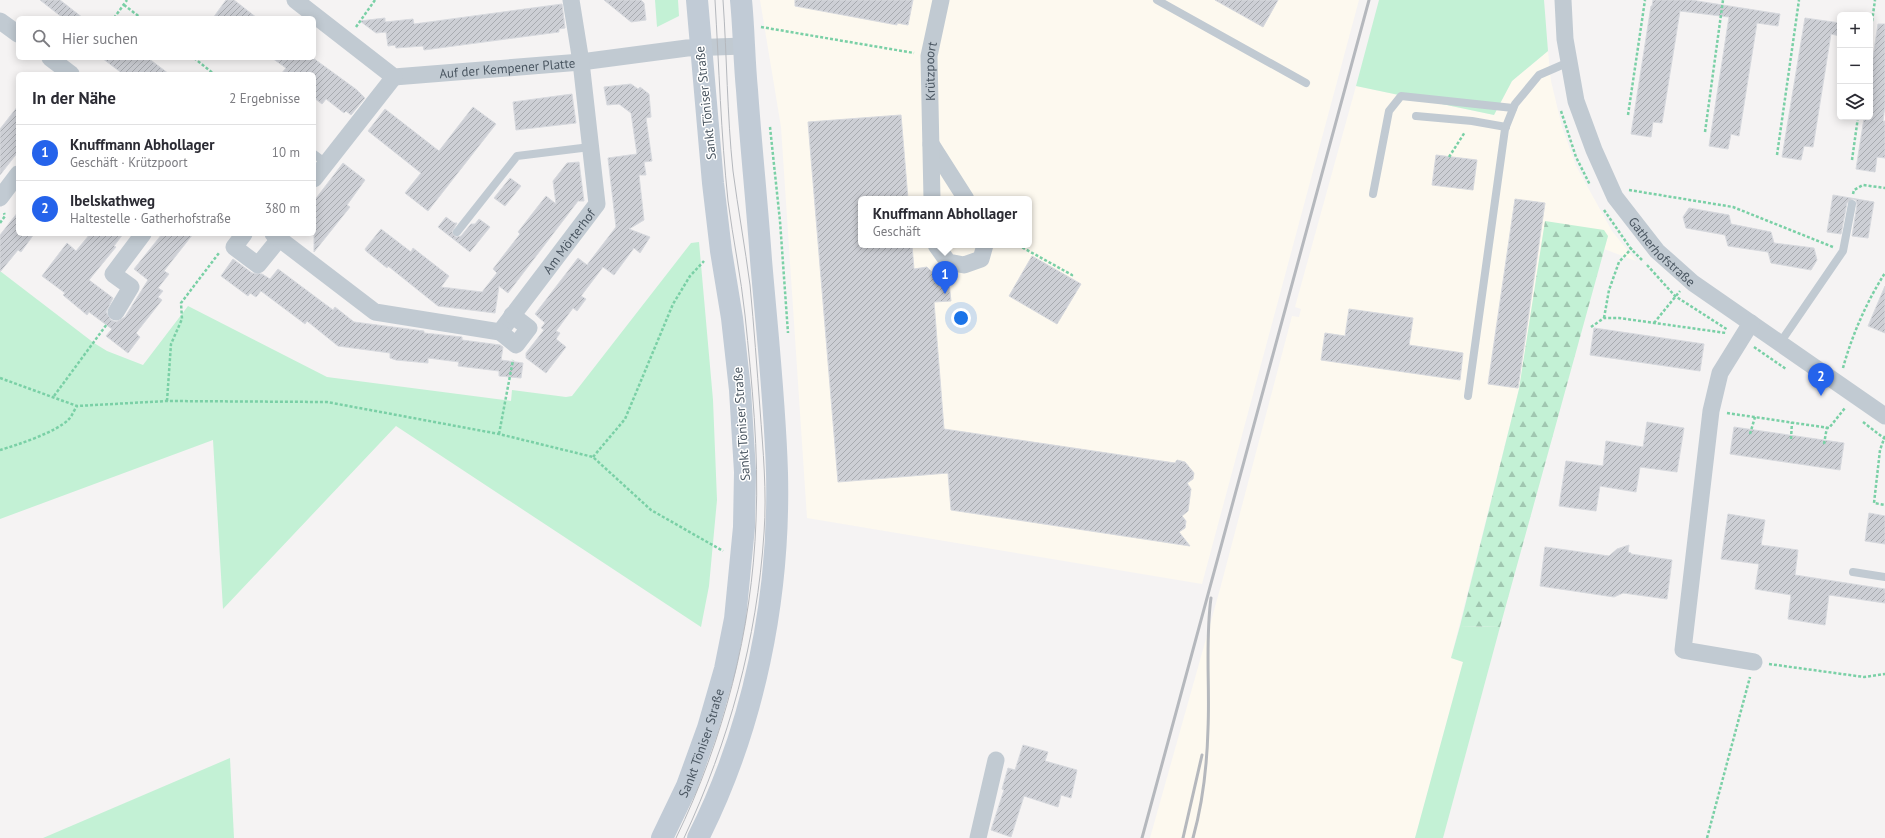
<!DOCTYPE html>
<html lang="de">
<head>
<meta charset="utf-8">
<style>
	:root { --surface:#fff; --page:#f7f7f7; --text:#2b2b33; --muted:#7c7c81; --line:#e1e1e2; --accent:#2563eb }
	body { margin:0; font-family:"PT Sans",sans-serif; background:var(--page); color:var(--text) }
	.controls { position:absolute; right:12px; top:12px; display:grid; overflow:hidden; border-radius:6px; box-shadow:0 2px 10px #0003 }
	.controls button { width:36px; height:36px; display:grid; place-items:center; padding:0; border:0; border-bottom:1px solid var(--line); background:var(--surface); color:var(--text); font:20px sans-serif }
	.you { position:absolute; left:961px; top:318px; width:14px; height:14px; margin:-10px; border:3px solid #fff; border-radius:50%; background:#1a73e8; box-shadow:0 0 0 6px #1a73e833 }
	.badge { display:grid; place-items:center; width:26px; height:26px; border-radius:50%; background:var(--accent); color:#fff; font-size:13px; font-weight:700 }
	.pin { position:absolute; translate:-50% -33px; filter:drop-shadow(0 1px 2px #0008) }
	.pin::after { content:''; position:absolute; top:21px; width:14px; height:12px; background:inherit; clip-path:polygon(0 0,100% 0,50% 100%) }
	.popup { position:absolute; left:858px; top:196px; width:174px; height:52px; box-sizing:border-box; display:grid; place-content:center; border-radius:6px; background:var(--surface); filter:drop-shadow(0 1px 3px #0005); font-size:13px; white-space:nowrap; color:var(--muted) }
	.popup b { font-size:15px; color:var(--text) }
	.popup::after { content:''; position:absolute; left:50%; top:100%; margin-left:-8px; border:8px solid transparent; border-top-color:var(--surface) }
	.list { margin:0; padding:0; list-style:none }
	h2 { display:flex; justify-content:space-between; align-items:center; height:52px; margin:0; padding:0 16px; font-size:17px }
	h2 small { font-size:13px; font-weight:400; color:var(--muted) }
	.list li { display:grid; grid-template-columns:26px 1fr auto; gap:12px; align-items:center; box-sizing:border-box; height:56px; padding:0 16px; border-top:1px solid var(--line) }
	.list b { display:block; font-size:15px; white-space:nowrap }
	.list p { margin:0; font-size:13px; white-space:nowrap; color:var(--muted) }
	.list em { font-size:13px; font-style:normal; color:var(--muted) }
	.icon { flex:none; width:22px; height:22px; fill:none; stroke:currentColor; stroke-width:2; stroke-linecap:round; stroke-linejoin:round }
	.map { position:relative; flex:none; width:1885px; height:838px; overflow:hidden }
	.search { position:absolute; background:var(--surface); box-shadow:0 2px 10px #0003; left:16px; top:16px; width:300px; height:44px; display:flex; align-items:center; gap:10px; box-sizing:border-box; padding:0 14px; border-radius:6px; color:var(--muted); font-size:15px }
	.panel { position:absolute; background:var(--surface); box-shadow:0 2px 10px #0003; left:16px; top:72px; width:300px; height:164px; border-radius:6px }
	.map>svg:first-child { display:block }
	.commercial { fill:#fdf9ef; fill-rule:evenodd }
	.green { fill:#c3f1d5 }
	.forest { fill:url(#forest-firs) }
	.building { fill:url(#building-hatch); stroke:#d7d9de }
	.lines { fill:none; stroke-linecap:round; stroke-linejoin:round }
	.path { stroke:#7ad0a6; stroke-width:2.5; stroke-dasharray:3 2; stroke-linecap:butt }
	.service { stroke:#c1cad2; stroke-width:8 }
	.minor { stroke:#c1cad2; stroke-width:17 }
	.secondary { stroke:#c1cbd6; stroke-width:22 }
	.tram { stroke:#b5b8bd; stroke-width:1 }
	.rail { stroke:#b5b8bd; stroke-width:3 }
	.labels { text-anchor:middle; stroke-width:3; stroke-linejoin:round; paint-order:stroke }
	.street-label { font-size:13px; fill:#4a5661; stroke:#fff }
</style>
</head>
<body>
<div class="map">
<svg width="1885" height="838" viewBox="0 0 1885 838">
	<defs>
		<pattern id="forest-firs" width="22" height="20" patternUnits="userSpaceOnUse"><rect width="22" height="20" fill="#c3f1d5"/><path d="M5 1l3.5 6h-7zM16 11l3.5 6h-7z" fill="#a0c6b0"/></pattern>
		<pattern id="building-hatch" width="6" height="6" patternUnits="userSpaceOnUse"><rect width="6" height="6" fill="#cdcfd5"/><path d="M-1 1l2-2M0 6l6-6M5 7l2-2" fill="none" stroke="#a8abb0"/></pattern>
	</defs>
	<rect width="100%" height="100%" fill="#f5f3f3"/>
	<!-- commercial -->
	<g class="commercial">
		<path d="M760 0H1359L1202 584 807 518 781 127ZM861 199H1029V245H861Z"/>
		<polygon points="1548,51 1551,81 1562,127 1576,166 1612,231 1636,261 1604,249 1608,236 1545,222 1519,389 1451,658 1463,662 1415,838 1150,838 1220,589 1292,316 1299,317 1301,309 1295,307 1356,86 1494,115 1512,81"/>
	</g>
	<!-- green -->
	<g class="green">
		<polygon points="655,0 678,0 679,16 657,27"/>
		<polygon points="1379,0 1544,0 1548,51 1512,81 1494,115 1356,86"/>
		<polygon points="699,242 713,400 717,500 709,586 701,627 396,426 223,609 213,440 0,519 0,271 94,343 107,351 143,365 188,306 327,377 511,401 512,390 566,397 572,396 691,243"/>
		<polygon points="1460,626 1500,627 1443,838 1415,838 1463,662 1451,658"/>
		<polygon points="230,758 234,838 43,838"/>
	</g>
	<!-- forest -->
	<polygon class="forest" points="1545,221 1604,230 1608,236 1500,627 1460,626 1519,389"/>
	<!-- building -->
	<g class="building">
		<polygon points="40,0 60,0 83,18 63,18"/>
		<polygon points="226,0 234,0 257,18 213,18"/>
		<polygon points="604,0 641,0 644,3 646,20 631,22"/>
		<polygon points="795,0 913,0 908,25 897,23 897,25 795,6"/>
		<polygon points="1215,0 1278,0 1263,27"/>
		<polygon points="1653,0 1691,0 1780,14 1778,26 1757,23 1739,136 1731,134 1728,149 1709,146 1729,17 1680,11 1662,123 1653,122 1651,137 1631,134 1651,6 1652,6"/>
		<polygon points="562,4 565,28 559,29 559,32 424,50 423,46 396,48 395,45 388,46 386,32 376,33 360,21 385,18 385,22 413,19 414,24"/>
		<polygon points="1805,18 1840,23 1840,36 1831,34 1813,147 1804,146 1801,160 1782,157"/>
		<polygon points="1878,24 1885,24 1885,106 1883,121 1885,121 1885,158 1877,157 1875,172 1856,169 1864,118 1870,119 1870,77"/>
		<polygon points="102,58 148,58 169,74 123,74"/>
		<polygon points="272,58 313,58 357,90 365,98 351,115 346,111 344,113 326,99 322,104 314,98 314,74 281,74 286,68"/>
		<polygon points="631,84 638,89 640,87 649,94 651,117 646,118 652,161 644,162 646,175 639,175 644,220 629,229 650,237 640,253 634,248 614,275 603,267 581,296 586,299 577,311 573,308 556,331 560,333 556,339 566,347 546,373 526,358 526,353 544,330 541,328 545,323 535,314 578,258 587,265 616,227 608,158 637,154 631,113 619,104 607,105 604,87"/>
		<polygon points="572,94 576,123 516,130 513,102"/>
		<polygon points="18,106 18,152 0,175 0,129"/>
		<polygon points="473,107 496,124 428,211 405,193 421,173 368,131 385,109 439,151"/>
		<polygon points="901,115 908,199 861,199 861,245 912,245 914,269 927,267 936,276 937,284 949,283 951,301 934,302 944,429 1175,463 1177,460 1185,462 1194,473 1193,479 1187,483 1191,489 1188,511 1182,516 1186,521 1185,528 1179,532 1190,546 951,510 948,473 838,482 808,122"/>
		<polygon points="1436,155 1477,160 1473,190 1432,185"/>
		<polygon points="579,162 584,201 578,201 508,293 499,286 495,313 438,306 388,266 387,268 366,251 365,249 381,229 411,252 413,248 449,276 441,287 482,292 497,273 493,269 520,234 518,232 546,196 556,204 553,181 567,163"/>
		<polygon points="343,163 365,180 347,205 350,207 314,252 314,201"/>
		<polygon points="510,178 521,186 505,206 494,198"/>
		<polygon points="1833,195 1874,202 1868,238 1852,236 1857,205 1856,200 1853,199 1847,203 1841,234 1827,232"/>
		<polygon points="1515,199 1545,203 1518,388 1488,384"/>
		<polygon points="1689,208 1729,215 1731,224 1771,232 1774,243 1814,248 1817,260 1811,270 1771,263 1768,252 1728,246 1725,235 1686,228 1683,217"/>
		<polygon points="18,212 18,234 34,234 21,252 18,250 0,272 0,235"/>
		<polygon points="446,217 454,223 457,223 452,232 456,237 461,236 471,224 475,224 479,219 490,227 470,252 438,227"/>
		<polygon points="90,234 123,234 114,246 116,247 89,280 113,298 106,312 111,320 116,322 125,317 148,280 134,269 162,234 193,234 164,271 169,274 158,288 163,291 158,297 162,300 136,333 140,337 128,353 106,336 112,329 89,312 87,315 63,295 65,293 42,276 67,243 76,251"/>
		<polygon points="1032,256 1081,284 1057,324 1009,296"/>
		<polygon points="233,259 252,273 262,274 270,279 278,269 333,310 335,307 354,322 424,331 424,333 462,337 462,340 500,345 503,347 501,360 523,363 521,378 499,376 499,371 458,366 459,362 428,358 428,363 396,360 390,358 390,353 338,346 307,321 305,324 261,291 256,297 250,293 248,296 221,276"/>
		<polygon points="1885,286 1885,333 1868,326"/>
		<polygon points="1349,309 1413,318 1409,345 1463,353 1460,380 1321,360 1325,333 1345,336"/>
		<polygon points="1594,328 1704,344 1700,371 1590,355"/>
		<polygon points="1647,422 1684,428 1677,472 1640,467 1636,492 1600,486 1596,511 1559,506 1566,461 1603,466 1606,441 1643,447"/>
		<polygon points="1734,427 1844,443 1840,470 1730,454"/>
		<polygon points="1869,513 1885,516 1885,544 1865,541"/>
		<polygon points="1728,514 1765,520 1761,545 1798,550 1795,575 1885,589 1885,603 1829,595 1825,625 1788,619 1791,595 1755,589 1759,564 1721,559"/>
		<polygon points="1629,545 1628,552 1631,553 1631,554 1672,560 1667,599 1623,593 1614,597 1540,586 1545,547 1609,556 1617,549"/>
		<polygon points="1023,745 1048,752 1045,761 1077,770 1071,798 1061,795 1058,807 1024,796 1011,837 991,830 1004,790 1002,789 1008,768 1015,770"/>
	</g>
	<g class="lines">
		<!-- path -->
		<g class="path">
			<polyline points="124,5 141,18"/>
			<polyline points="114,18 127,0"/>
			<polyline points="356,27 375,0"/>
			<polyline points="761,27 914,53"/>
			<polyline points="1870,36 1875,0"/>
			<polyline points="194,58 214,74"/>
			<polyline points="1561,111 1576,157 1590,185"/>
			<polyline points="1628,115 1645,0"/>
			<polyline points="770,127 780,221 788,333"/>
			<polyline points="1705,132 1723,0"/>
			<polyline points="1777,155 1799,0"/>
			<polyline points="1449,157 1465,132"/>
			<polyline points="1852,160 1858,117"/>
			<polyline points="1629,190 1733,207 1833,247"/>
			<polyline points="1853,194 1854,190 1863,185 1885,188"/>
			<polyline points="1604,210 1631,249 1642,260"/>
			<polyline points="0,223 5,216 4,213"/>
			<polyline points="1018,245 1072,275 1071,278"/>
			<polyline points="1647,265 1675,296 1728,330"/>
			<polyline points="1604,318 1609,290 1619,262 1632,248"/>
			<polyline points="1654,323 1680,291"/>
			<polyline points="1591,327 1604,318 1619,318 1726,333"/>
			<polyline points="1754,347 1786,369"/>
			<path d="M1843 368C1852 335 1867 301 1885 273"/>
			<polyline points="0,378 77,406 167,401 327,402 499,434 593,457 651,510 723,551"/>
			<polyline points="54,396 107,324"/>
			<polyline points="167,401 171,344 182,319 181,303 219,253"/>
			<polyline points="1727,413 1829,428 1845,408"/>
			<polyline points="1863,422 1885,439"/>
			<polyline points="499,434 513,360"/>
			<polyline points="1750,434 1755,417"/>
			<polyline points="1885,436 1880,450 1874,503 1885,505"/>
			<polyline points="1791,439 1792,422"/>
			<polyline points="1824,444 1827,427"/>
			<path d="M0 450C17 445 57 432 69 419 72 416 74 410 77 406"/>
			<polyline points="593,457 625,419 673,304 690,276 704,261"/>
			<polyline points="1769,664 1864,677 1885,674"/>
			<polyline points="1707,838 1750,677"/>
		</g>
		<!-- service -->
		<g class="service">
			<polyline points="1157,0 1306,83"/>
			<polyline points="1416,116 1472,121 1506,127"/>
			<polyline points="314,154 326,163"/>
			<polyline points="1373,194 1389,111 1401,96 1513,108"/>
			<polyline points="457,232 517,156 590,147"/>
			<polyline points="1780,343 1843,251 1852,204"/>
			<polyline points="1468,396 1505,129 1515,104 1539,75 1569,62"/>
			<polyline points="1853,572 1885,577"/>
		</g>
		<!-- minor -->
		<g class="minor">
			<path id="s1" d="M295 0 394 77 581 62 687 48 744 46"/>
			<path id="s2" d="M1563 0 1565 39 1576 101 1594 150 1615 197 1657 251 1693 283 1885 416"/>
			<polyline points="0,21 18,34"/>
			<polyline points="50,58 71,74"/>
			<polyline points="931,144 966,199"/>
			<polyline points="314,179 394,77"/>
			<polyline points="0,198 18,174"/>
			<path id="s3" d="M932 199 929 56 941 0"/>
			<polyline points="244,234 234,247 258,265 279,239"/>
			<path id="s4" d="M273 234 375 312 500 332 597 204 581 62 571 0"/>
			<polyline points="936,245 948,262 964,265 981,259 985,245"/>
			<polyline points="116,312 131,287 113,274 143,234"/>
			<polyline points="1751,323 1720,373 1711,411 1683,650 1754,662"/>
			<polyline points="500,332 516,345 529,328 512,315"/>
			<polyline points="978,838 996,760"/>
		</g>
		<!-- secondary -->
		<g class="secondary">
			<path id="s5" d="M662 838 687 786 708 728 725 669 735 619 744 527 745 472 740 390 732 318 721 251 713 183 697 0"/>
			<path d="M698 838C754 727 780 598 777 473 775 402 767 331 761 260 757 203 751 147 747 90 744 60 744 30 741 0"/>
		</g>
		<!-- tram -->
		<g class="tram">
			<path d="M676 838C724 739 752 631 756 521 759 452 752 383 745 315 741 277 733 239 728 201 721 134 719 67 715 0"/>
			<path d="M684 838C729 741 757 640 764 533 767 492 763 450 760 409 757 368 754 327 750 285 745 247 738 209 733 171 727 114 727 57 723 0"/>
		</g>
		<!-- rail -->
		<g class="rail">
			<polyline points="1142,838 1369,0"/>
			<polyline points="1183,838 1202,755"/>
			<path d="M1193 838C1203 802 1207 766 1208 729 1210 685 1205 641 1211 598"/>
		</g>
	</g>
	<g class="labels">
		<!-- street labels -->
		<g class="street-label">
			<text dy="5" stroke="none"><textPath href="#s1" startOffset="239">Auf der Kempener Platte</textPath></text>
			<text dy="5" stroke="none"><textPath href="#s3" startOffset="128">Krützpoort</textPath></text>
			<text transform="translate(705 103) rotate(-96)" y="5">Sankt Töniser Straße</text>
			<text dy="5" stroke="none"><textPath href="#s4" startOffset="369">Am Mörterhof</textPath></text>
			<text dy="5" stroke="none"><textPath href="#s2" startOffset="278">Gatherhofstraße</textPath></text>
			<text transform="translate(741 424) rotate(-94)" y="5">Sankt Töniser Straße</text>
			<text dy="5" stroke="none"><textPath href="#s5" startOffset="103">Sankt Töniser Straße</textPath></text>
		</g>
	</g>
</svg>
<div class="controls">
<button>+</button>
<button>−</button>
<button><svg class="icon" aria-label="layers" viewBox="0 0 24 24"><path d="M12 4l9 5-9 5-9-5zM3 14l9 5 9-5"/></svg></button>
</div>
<div class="you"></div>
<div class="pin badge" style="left:945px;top:294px">1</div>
<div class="popup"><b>Knuffmann Abhollager</b>Geschäft</div>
<div class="pin badge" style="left:1821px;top:396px">2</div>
<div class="search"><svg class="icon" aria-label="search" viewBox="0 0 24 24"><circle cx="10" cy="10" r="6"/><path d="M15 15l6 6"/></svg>Hier suchen</div>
<section class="panel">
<h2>In der Nähe<small>2 Ergebnisse</small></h2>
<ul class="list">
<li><span class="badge">1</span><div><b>Knuffmann Abhollager</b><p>Geschäft · Krützpoort</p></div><em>10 m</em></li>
<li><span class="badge">2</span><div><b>Ibelskathweg</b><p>Haltestelle · Gatherhofstraße</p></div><em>380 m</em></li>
</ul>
</section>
</div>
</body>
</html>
